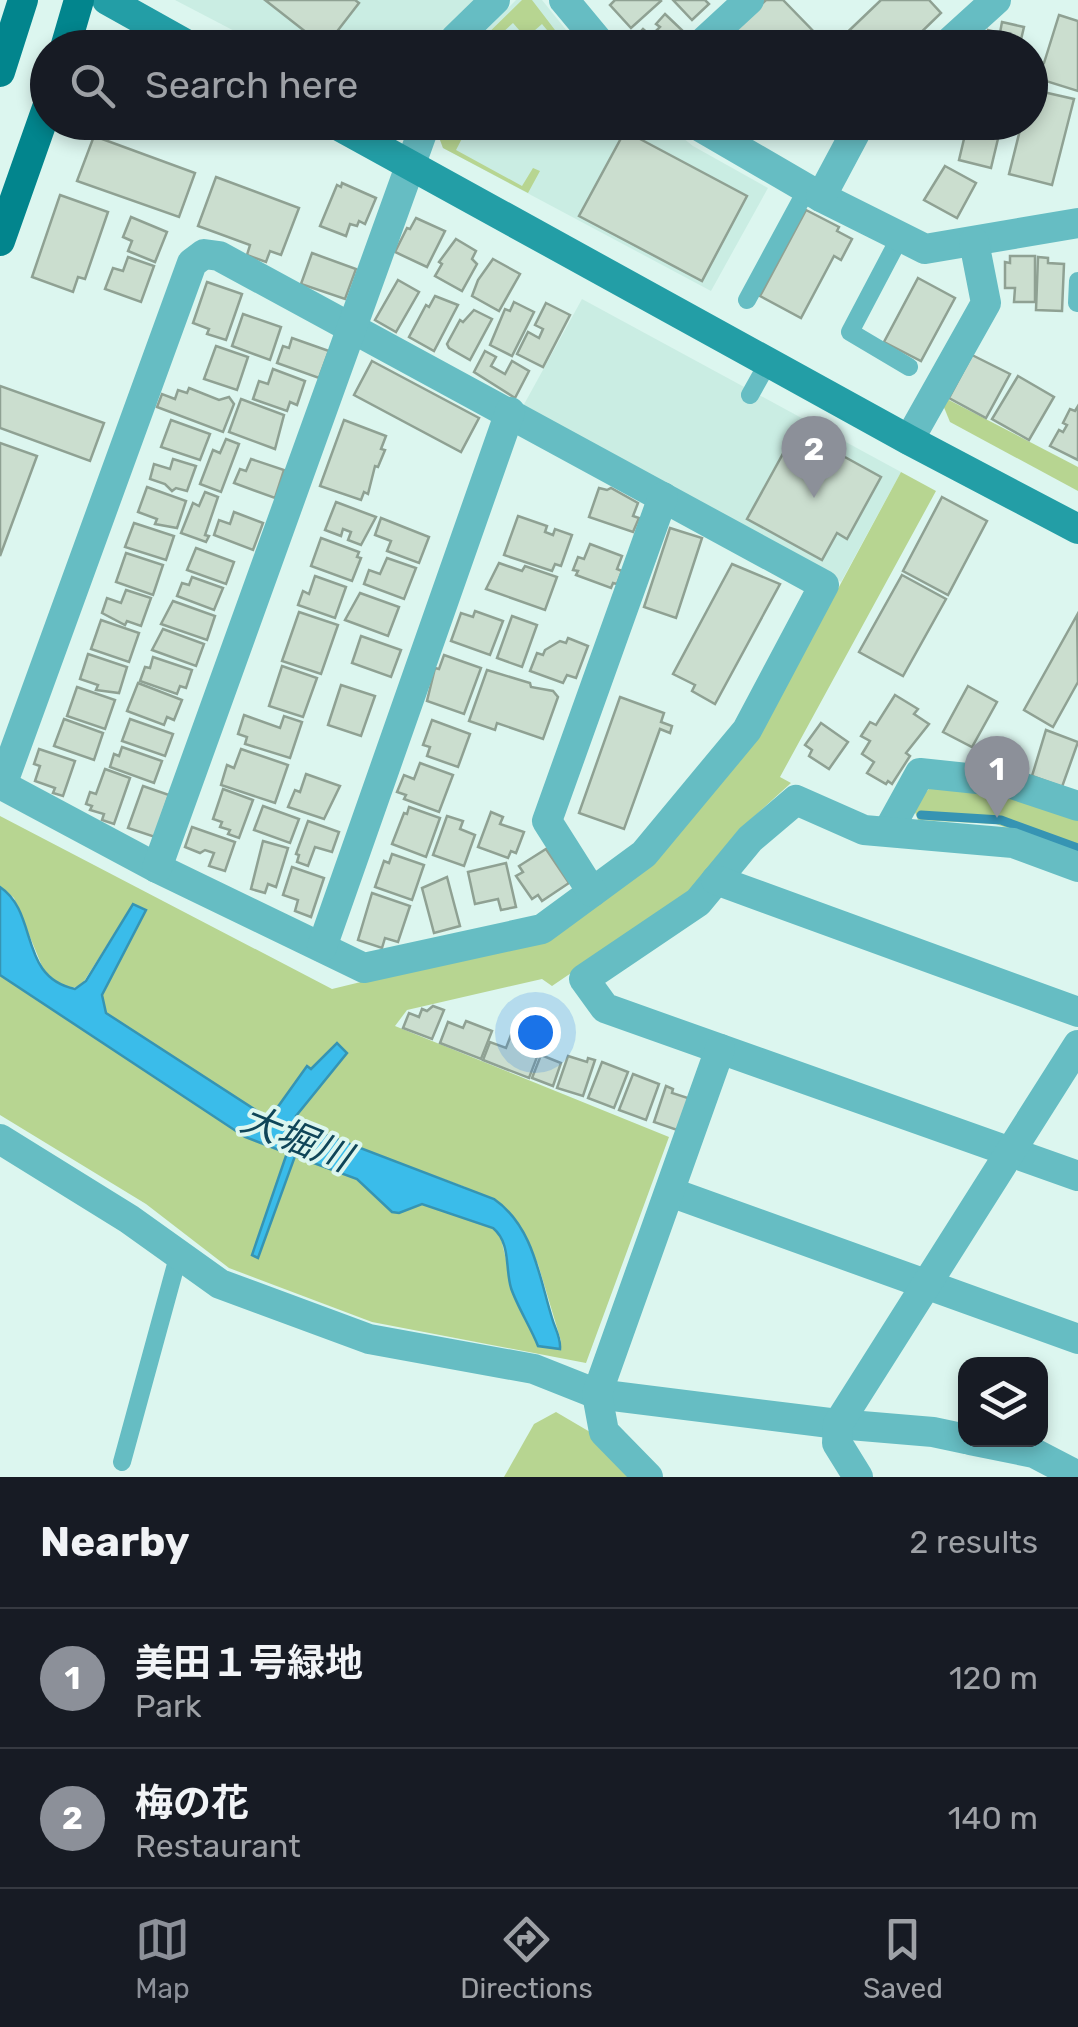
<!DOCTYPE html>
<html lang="en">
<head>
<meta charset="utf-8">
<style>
	:root { --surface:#171b24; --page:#20242c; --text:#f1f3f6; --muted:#9ea1a6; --line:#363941; --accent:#8c9099 }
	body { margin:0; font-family:Rubik,"Noto Sans JP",sans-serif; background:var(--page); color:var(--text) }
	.controls { position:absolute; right:30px; bottom:30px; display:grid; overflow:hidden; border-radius:20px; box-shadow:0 5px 15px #0003 }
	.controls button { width:90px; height:90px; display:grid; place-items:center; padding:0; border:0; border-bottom:2px solid var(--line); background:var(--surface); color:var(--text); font:50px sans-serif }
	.you { position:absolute; left:535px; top:1032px; width:35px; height:35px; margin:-25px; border:8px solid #fff; border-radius:50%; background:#1a73e8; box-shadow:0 0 0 15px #1a73e833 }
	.badge { display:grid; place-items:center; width:65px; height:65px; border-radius:50%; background:var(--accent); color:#fff; font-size:32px; font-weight:700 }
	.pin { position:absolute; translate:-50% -82px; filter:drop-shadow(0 2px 5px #0008) }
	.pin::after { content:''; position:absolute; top:52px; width:35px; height:30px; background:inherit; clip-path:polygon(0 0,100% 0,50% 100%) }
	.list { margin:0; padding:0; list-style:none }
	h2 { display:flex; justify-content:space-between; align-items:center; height:130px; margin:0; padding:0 40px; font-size:42px }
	h2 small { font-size:32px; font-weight:400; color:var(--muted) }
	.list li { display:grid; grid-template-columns:65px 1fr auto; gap:30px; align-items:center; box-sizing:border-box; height:140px; padding:0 40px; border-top:2px solid var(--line) }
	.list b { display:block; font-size:38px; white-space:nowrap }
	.list p { margin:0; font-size:32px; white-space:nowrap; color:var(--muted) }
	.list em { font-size:32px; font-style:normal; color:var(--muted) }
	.icon { flex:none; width:55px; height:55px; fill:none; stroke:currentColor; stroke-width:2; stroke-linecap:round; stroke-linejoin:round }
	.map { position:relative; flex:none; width:1078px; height:1477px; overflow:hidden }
	.search { position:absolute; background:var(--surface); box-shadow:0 5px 15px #0003; left:30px; right:30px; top:30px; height:110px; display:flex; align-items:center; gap:25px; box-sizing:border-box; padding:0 35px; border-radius:55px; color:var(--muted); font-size:38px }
	.sheet { height:410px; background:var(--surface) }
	nav { display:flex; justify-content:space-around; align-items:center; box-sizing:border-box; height:140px; border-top:2px solid var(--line); background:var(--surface); font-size:28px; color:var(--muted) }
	nav a { display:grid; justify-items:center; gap:5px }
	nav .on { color:var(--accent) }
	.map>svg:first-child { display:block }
	.built { fill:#caede3 }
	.green { fill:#b7d591 }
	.water { fill:#3abcea; stroke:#3694b3; stroke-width:2.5 }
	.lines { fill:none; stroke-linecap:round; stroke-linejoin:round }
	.stream { stroke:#3694b3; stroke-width:9 }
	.building { fill:#cbdecf; stroke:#8fa193; stroke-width:2.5 }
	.lane { stroke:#66bdc3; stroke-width:18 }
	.street { stroke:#66bdc3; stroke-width:30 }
	.secondary { stroke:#239ea6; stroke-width:30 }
	.primary { stroke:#02858d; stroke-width:30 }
	.labels { text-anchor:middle; stroke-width:8; stroke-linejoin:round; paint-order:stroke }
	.water-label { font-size:38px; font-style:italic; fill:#0f4558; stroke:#dcf6ef }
</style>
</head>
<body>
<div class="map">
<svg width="1078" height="1477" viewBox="0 0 1078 1477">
	<rect width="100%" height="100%" fill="#dcf6ef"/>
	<!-- built -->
	<g class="built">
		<polygon points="175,0 478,0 441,38 437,48 265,47"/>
		<polygon points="516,0 542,0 580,47 468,48"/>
		<polygon points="439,122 664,123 693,146 768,188 711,291 443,148 436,129"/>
		<polygon points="582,299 901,472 841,582 522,408"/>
	</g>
	<!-- green -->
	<g class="green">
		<polygon points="522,0 532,0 568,47 561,47 542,24 526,38 513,23 487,47 474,47"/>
		<polygon points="447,123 467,123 468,127 456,150 522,186 533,168 540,171 528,193 443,148 440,140"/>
		<polygon points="947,399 1078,467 1078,491 950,422 943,405"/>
		<polygon points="901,472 936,491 780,777 791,783 738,831 686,895 552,986 542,979 407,1010 395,1026 669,1137 586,1363 372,1322 229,1268 146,1204 0,1115 0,975 245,1137 288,1153 253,1254 259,1257 295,1156 357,1179 392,1212 399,1213 422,1204 493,1228 500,1234 514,1294 561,1341 538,1264 514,1218 465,1187 300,1126 296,1116 347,1054 337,1043 311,1069 307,1067 272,1115 265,1116 106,1013 102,995 146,910 133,904 81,986 69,988 46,976 14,898 0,886 0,816 332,989 546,937 758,737"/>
		<polygon points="934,783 1004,788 1078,815 1078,853 996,824 918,820 913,807"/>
		<polygon points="556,1412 590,1432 636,1477 504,1477 534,1424"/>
	</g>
	<!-- water -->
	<path class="water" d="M0 887C39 913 18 977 75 989L86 981 133 904 146 910 102 995 106 1013 265 1116 272 1115 307 1066 311 1069 337 1043 347 1053 296 1116 300 1125 494 1199C533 1226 539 1276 552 1318 555 1329 561 1337 560 1349L538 1346C531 1328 517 1306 511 1288 505 1268 511 1243 493 1228L422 1204 399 1213 392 1212 357 1179 295 1156 258 1258 252 1255 287 1153 245 1137 0 975Z"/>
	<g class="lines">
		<!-- stream -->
		<polyline class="stream" points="921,815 1001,820 1078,848"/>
	</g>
	<!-- building -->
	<g class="building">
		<polygon points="265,0 355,0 359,3 325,47"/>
		<polygon points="615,0 660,0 661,1 631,28 610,5"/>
		<polygon points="673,0 705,0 709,4 692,20"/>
		<polygon points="766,0 783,0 819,37 808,48 716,48"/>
		<polygon points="881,0 929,0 941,13 905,48 836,48 834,45"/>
		<polygon points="665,14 685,33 674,44 677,47 638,48 632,41 643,29 651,36 660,27 656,24"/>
		<polygon points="1059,15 1078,21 1078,91 1033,77 1038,61 1044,63"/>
		<polygon points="1002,22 1024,27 1019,48 979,48 980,44 985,45 988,30 1000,33"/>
		<polygon points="1030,89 1074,99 1052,185 1009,174 1022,122 1030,122"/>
		<polygon points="968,122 1002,122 991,168 959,160"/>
		<polygon points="625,131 747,196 702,281 579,216"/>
		<polygon points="94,136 195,173 179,217 77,181"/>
		<polygon points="945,166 976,183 957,218 924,200"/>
		<polygon points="216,177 299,208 281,255 270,251 266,262 247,255 250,245 198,226"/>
		<polygon points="342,183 376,198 365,224 359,221 357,226 350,224 346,236 320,226 337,185 341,187"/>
		<polygon points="60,195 108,212 85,279 78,277 73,292 32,277"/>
		<polygon points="806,210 839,227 837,231 852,239 841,260 834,256 801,318 760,296"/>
		<polygon points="131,217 167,232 155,262 128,251 132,241 123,237"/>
		<polygon points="416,218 445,231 427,267 395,252 407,228 410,229"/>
		<polygon points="456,239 476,251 472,259 477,264 462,291 435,276 442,264 439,262"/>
		<polygon points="312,253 356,269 345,299 301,284"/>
		<polygon points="1010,256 1035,256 1035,302 1014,302 1015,288 1005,288 1005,262 1010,263"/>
		<polygon points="128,257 154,266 141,302 105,289 113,268 123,271"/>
		<polygon points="1038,257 1048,258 1048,263 1064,264 1062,311 1036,310"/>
		<polygon points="493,259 520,274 499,311 472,296 478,280"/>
		<polygon points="918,278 955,298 921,361 884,342"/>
		<polygon points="398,280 419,292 396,332 375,320"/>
		<polygon points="207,282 242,294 226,340 207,334 209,329 193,323"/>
		<polygon points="435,296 458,305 434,351 409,337 426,305 429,307"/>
		<polygon points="514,302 534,312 512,356 490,345 505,309 510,311"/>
		<polygon points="546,303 570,315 543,367 517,354 528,332 539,338 543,329 535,325"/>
		<polygon points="474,310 492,319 470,360 449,348 447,344 460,320 463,322"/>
		<polygon points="243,314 281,327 270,360 232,346"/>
		<polygon points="292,338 329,351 319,378 277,363 283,346 289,348"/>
		<polygon points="216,346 248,357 237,390 204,379"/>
		<polygon points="485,351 496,357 491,366 505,374 512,361 529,371 515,398 474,372"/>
		<polygon points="972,355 1010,374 986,418 949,398"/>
		<polygon points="372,361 479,418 461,452 354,395"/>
		<polygon points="273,369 305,381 297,405 290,402 287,411 253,399 259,381 268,384"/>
		<polygon points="1018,376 1054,397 1029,440 992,419"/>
		<polygon points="0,386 104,423 90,461 0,428"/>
		<polygon points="189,388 219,400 229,397 234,404 223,432 157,407 162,394 175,399 178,390 187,393"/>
		<polygon points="241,399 284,415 275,449 229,432"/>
		<polygon points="1078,406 1078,460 1050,446 1059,430 1063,432 1067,425 1063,423 1070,409 1075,411"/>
		<polygon points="171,420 210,434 200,460 161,447"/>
		<polygon points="344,420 386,436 381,449 385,450 378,467 375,466 368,494 364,492 361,500 320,486"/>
		<polygon points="796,430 881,477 847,539 837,533 822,560 747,519"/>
		<polygon points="226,439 239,444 221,492 200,484 213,450 220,453"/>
		<polygon points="0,443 37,456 0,556"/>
		<polygon points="173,459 196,466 187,491 176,488 172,491 165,484 150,479 154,464 170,469"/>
		<polygon points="251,459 284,470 275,498 234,483 240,469 246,471"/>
		<polygon points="147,487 186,501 177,528 155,524 157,519 138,512"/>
		<polygon points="599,488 607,490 611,488 638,503 633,516 639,518 633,532 589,517"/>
		<polygon points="205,492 218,497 205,535 209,536 206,542 181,533 193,503 199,506"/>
		<polygon points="942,497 987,521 948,595 903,571"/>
		<polygon points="336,502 376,517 361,545 348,540 351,532 343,529 341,536 325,530"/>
		<polygon points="234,512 263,523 253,550 214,535 219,520 230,524"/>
		<polygon points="518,516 547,526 545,532 553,535 555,529 572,535 561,566 555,564 552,571 504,555"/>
		<polygon points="381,518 429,537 419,563 387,551 391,541 375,535"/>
		<polygon points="134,523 174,536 166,560 125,547"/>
		<polygon points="670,528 702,538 676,618 644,607"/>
		<polygon points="321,538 359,552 357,557 361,558 352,581 311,566"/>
		<polygon points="590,544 622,556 617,569 622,571 617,584 613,583 611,588 576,575 578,571 573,570 578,557 584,559"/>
		<polygon points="196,548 234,562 226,584 187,570"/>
		<polygon points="126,553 163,565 153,595 116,582"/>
		<polygon points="387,558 416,568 404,599 364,584 369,570 380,574"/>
		<polygon points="499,563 522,571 525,566 557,577 545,610 486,589"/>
		<polygon points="732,564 780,584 715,704 692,691 695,685 673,674"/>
		<polygon points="902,575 946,599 903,676 859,652"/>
		<polygon points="315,576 346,587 335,618 298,605 303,591 309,594"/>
		<polygon points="192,577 223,588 214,610 177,596 182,583 189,585"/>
		<polygon points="126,590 151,598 141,626 127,621 125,625 102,613 107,598 121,603"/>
		<polygon points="360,593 399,607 388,636 345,620"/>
		<polygon points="173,601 215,616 207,640 161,624"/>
		<polygon points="475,611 503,621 490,655 451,641 461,613 473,617"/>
		<polygon points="299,612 338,625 321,674 282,661"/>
		<polygon points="1077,615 1078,682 1053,727 1024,710"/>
		<polygon points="512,616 537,625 522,667 497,658"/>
		<polygon points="101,620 139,633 129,662 91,649"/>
		<polygon points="163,629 204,644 196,666 152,650"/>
		<polygon points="361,636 401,650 391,677 352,663"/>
		<polygon points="568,638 588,646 576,678 567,675 563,683 530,671 537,653 543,655 545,650 560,641 566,643"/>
		<polygon points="88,654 127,667 119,693 96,690 98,685 80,679"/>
		<polygon points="444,655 481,668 464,714 427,701 435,668 439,669"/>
		<polygon points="153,657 192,670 186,688 180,686 177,694 140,681 145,667 150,668"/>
		<polygon points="282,666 317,678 303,717 269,706"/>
		<polygon points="487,670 530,683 531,687 553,691 558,697 543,739 497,723 495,730 469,721"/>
		<polygon points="138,683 182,700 174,720 167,717 164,725 127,711"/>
		<polygon points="341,685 375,696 361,736 328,725"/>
		<polygon points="968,686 997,702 972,747 943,732"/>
		<polygon points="77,687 115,700 105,729 67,716"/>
		<polygon points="895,695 918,709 914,714 929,724 906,753 910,756 892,784 888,781 886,784 867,773 874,762 862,754 870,741 861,736 870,722 876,725"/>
		<polygon points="620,697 664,713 661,722 672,726 670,733 660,729 624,829 579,813"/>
		<polygon points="244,715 280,728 284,716 302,722 290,758 245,744 247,737 238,734"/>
		<polygon points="64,719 103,733 94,760 54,746"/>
		<polygon points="130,719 173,734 165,756 122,741"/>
		<polygon points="432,720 470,734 458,767 427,756 430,747 423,745"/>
		<polygon points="821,723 848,742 829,769 809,756 812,750 805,745"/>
		<polygon points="1046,730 1078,742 1062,787 1032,776"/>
		<polygon points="122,747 162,761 154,783 110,767 114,754 119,756"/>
		<polygon points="39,749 75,761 63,796 53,793 55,788 35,781 40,766 34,764"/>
		<polygon points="241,749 288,765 275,803 221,785 227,765 234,768"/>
		<polygon points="420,763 453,775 439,812 404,799 406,795 397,792 404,775 414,779"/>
		<polygon points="105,769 130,778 114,824 102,820 104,814 90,810 92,806 86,804 90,792 96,794"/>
		<polygon points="306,774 340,786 324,819 288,807 295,790 300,792"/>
		<polygon points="143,786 169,795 155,837 128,828"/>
		<polygon points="223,789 253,800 239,838 228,834 230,830 220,827 222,822 213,819"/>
		<polygon points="263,806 299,819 290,843 254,830"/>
		<polygon points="409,807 440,818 426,857 392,844 404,813 407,814"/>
		<polygon points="491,812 503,817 500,824 524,832 516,853 511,851 508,858 478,847"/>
		<polygon points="447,816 463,821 460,829 475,835 464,866 433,855"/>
		<polygon points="308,821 339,832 332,852 315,847 308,866 297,862 299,855 296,854"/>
		<polygon points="192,827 235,842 225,871 209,866 214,853 205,850 200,853 185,847"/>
		<polygon points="263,841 288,848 276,887 268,884 265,893 251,889"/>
		<polygon points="546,849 569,883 542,901 538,895 532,899 516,876 523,872 519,866"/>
		<polygon points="392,854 424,865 412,900 375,887 384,861 389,863"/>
		<polygon points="506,863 516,907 501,910 498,899 475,904 468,872"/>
		<polygon points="292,867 324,878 311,917 295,911 298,900 283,895"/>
		<polygon points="447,877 460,926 434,933 422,888"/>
		<polygon points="372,893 410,906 398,942 385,938 382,948 358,940"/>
		<polygon points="433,1006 444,1010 432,1039 403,1028 409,1013 419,1017 422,1009 427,1011"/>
		<polygon points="466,1021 492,1031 481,1059 440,1043 448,1022 463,1028"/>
		<polygon points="516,1022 532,1029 542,1044 529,1078 483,1060 490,1042 506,1048"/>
		<polygon points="541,1055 561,1063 553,1086 532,1078"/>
		<polygon points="568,1056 587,1062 588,1058 595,1060 583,1096 557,1088"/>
		<polygon points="602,1062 628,1072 614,1108 588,1098"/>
		<polygon points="633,1074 659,1084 646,1120 619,1110"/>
		<polygon points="666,1086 673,1089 672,1093 691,1099 680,1131 654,1122"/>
	</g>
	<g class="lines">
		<!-- lane -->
		<g class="lane">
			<polyline points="900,237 850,332 909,367"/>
			<polyline points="747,300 807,189"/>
			<polyline points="1077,303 1078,281"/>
			<polyline points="750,395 769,361"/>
			<polyline points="122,1462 178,1257"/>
		</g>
		<!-- street -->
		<g class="street">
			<polyline points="564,0 604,48"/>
			<polyline points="452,48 455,39 495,0"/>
			<polyline points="697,48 749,0"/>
			<polyline points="943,48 996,0"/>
			<polyline points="692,122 821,197 925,249 1078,223"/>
			<polyline points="821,197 861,122"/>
			<polyline points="909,440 986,303 974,242"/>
			<polyline points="0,784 157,868 364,968 542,929 644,854 747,730 824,585 219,256 204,254 192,263 2,785"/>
			<polyline points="888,831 920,773 1006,782 1078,806"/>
			<polyline points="1078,867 1013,843 864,830 796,800 750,839 698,902 584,979 605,1008 1078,1176"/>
			<polyline points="157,868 426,122"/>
			<polyline points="716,880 1078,1012"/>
			<polyline points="592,892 547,821 663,497"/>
			<polyline points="322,947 510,412"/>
			<polyline points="0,1139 129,1219 220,1284 369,1339 534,1369 597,1394 838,1424 933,1432 966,1439"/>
			<polyline points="670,1192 1078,1339"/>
			<polyline points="970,1440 1034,1453 1078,1476"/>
			<polyline points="648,1477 604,1432 597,1394 720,1049"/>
			<polyline points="858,1477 837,1443 838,1424 1078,1045"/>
		</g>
		<!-- secondary -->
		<g class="secondary">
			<polyline points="107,0 193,48"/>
			<polyline points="332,122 909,440 1078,529"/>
		</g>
		<!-- primary -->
		<g class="primary">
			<polyline points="65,48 79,0"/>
			<polyline points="0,72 23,0"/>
			<polyline points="0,241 48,105"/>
		</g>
	</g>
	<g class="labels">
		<!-- water labels -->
		<g class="water-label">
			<text transform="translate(296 1138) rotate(22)" y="13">大堀川</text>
		</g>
	</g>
</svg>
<div class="controls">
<button><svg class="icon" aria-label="layers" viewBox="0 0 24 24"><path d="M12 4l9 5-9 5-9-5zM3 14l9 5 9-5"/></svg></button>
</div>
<div class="you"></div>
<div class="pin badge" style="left:997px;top:818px">1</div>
<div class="pin badge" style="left:814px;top:498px">2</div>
<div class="search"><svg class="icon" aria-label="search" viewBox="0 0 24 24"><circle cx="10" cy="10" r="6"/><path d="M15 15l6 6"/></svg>Search here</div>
</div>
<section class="sheet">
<h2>Nearby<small>2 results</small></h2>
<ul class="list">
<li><span class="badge">1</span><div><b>美田１号緑地</b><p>Park</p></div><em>120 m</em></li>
<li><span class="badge">2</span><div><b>梅の花</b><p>Restaurant</p></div><em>140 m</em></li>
</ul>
</section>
<nav>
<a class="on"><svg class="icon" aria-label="map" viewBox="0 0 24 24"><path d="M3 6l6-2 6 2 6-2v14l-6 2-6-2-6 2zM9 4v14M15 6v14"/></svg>Map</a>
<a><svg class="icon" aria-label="directions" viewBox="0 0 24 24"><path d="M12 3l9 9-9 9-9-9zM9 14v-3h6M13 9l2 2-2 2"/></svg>Directions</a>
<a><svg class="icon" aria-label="saved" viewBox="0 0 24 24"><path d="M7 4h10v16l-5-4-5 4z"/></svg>Saved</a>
</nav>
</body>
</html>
